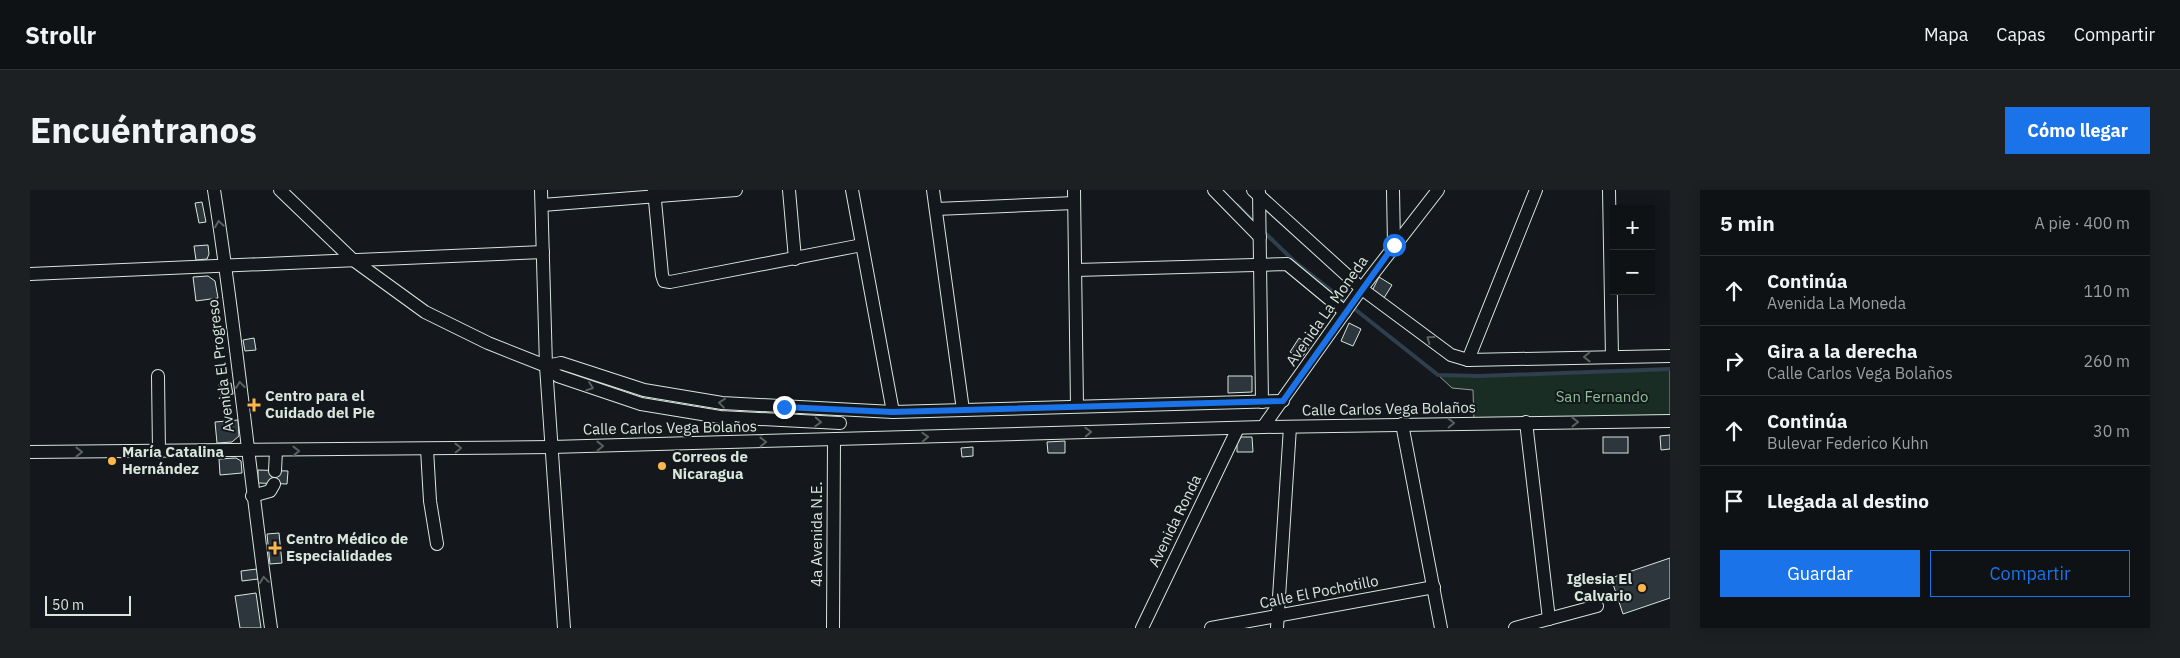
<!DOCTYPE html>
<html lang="es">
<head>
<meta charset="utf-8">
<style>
	:root { --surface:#0f1215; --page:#1d2022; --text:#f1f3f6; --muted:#9b9ea0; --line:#2f3234; --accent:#1a73e8 }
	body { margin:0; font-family:"IBM Plex Sans",sans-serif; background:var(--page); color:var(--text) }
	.controls { position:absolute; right:15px; top:15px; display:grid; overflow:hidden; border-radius:0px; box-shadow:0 2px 12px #0003 }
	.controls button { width:45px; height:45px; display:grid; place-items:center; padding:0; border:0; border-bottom:1px solid var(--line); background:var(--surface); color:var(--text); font:25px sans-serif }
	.scale { position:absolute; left:15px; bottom:12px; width:86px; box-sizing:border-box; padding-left:5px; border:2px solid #d8e6dc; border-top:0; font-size:14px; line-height:18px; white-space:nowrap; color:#d8e6dc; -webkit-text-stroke:4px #14181c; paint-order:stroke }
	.stop { position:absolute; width:15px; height:15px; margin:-11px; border:4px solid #1a73e8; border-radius:50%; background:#fff }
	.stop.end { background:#1a73e8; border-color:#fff; box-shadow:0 1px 5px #0008 }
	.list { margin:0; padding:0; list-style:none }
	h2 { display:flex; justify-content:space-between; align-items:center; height:65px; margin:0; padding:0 20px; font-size:21px }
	h2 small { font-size:16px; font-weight:400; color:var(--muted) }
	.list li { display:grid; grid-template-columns:32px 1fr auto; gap:15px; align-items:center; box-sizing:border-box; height:70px; padding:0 20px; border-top:1px solid var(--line) }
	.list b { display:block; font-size:19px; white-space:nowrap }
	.list p { margin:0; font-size:16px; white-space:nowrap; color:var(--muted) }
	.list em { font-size:16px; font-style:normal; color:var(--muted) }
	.actions { display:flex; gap:10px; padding:15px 20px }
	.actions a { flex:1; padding:11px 0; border:1px solid var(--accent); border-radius:0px; text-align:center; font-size:18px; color:var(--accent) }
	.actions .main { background:var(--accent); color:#fff }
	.icon { flex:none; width:28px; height:28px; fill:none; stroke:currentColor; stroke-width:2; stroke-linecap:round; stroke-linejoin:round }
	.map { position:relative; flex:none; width:1640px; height:438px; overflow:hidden; border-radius:0px }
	header { display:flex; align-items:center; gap:30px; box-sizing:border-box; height:70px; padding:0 25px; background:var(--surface); border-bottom:1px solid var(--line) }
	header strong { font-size:24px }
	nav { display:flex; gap:28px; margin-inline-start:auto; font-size:18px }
	.intro { display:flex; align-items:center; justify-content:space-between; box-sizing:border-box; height:120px; padding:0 30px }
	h1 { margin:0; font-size:35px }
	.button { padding:12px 22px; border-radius:0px; background:var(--accent); color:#fff; font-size:18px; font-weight:700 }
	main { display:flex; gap:30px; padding:0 30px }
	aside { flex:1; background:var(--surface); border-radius:0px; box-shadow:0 2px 12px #0003 }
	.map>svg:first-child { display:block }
	.green { fill:#1a2d24; stroke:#939e99 }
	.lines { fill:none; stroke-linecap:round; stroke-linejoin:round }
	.stream { stroke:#2f3f4d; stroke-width:4 }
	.building { fill:#2c363c; stroke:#d8e6dc }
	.minor-casing { stroke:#d8e6dc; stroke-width:14 }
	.minor { stroke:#14181c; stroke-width:12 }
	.oneway { stroke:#59605f }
	.route { stroke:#1a73e8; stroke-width:6 }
	.poi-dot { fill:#ffb74d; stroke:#14181c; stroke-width:2 }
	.labels { text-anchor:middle; stroke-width:4; stroke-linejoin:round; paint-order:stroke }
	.street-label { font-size:15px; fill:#d8e6dc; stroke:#14181c }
	.poi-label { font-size:15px; font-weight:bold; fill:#d8e6dc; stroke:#14181c; text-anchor:start }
	.park-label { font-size:15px; fill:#8ac095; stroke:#14181c }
</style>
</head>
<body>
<header>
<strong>Strollr</strong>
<nav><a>Mapa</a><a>Capas</a><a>Compartir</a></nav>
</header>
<div class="intro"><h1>Encuéntranos</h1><a class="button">Cómo llegar</a></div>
<main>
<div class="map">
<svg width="1640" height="438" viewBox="0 0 1640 438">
	<rect width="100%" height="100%" fill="#14181c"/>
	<!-- green -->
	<polygon class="green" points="1640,179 1640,231 1444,233 1443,200 1422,198 1408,185 1450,186"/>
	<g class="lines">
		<!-- stream -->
		<g class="stream">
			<polyline points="1207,15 1225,33"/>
			<polyline points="1232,40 1264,71 1408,185 1450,186 1640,179"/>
		</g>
	</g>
	<!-- building -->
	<g class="building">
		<polygon points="172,12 176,32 169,33 165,13"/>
		<polygon points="178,55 179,64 177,69 166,70 164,56"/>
		<polygon points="178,86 185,91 188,108 166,111 163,87"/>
		<polygon points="1349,87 1362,95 1354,108 1342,101"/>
		<polygon points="1319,133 1331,139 1323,156 1311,151"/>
		<polygon points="224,148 226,160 215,161 213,150"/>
		<polygon points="1269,148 1280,156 1271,169 1260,162"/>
		<polygon points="1198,186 1222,186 1222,202 1198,203"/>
		<polygon points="201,193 203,204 191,206 189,194"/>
		<polygon points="208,230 209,246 202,252 187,253 185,232"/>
		<polygon points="1640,245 1640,259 1631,260 1630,246"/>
		<polygon points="1211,247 1222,247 1223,262 1207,262 1207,254"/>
		<rect x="1573" y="247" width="25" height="16"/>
		<polygon points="1035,251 1035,263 1018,263 1017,252"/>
		<polygon points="943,257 943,266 932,267 931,258"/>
		<polygon points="206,268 211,271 212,283 190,285 189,269"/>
		<polygon points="228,280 258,281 257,294 228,293"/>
		<polygon points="249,343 252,373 240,374 237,344"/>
		<polygon points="1640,368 1640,408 1593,424 1581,388"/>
		<polygon points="227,379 228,389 212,391 211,381"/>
		<polygon points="226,403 231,438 210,438 205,406"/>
	</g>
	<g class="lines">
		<defs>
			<g id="minor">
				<path d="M184 0C207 145 220 292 241 438"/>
				<polyline points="250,0 322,69 395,122 458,153 516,176 528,186 611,214 690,227 810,233"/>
				<polyline points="511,0 516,176 534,438"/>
				<polyline points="624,0 632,85 634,91 640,92 832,55"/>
				<polyline points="759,0 765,69"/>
				<polyline points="822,0 863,222"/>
				<polyline points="903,0 933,220"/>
				<polyline points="1044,0 1047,216"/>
				<polyline points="1184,0 1230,47"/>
				<polyline points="1223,0 1332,99 1421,165 1438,170 1640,166"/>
				<polyline points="1363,0 1364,55"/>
				<polyline points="1579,0 1582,167"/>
				<polyline points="1229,2 1232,212"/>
				<polyline points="512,15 706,0"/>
				<polyline points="906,19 1044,13"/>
				<polyline points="1046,80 1257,74 1315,122"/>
				<polyline points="0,84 513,62"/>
				<polyline points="1438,170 1506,0"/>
				<polyline points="516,176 531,173 614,200 692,213 863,222 1253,211"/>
				<polyline points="128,186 129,262"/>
				<polyline points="1496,232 1519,429"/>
				<polyline points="1372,234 1411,438"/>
				<polyline points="1233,237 1329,102 1408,0"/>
				<polyline points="397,259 400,311 407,354"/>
				<polyline points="0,262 521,257 1233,237 1640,231"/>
				<polyline points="245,281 246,261"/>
				<polyline points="222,306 240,301 244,294"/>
				<polyline points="803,438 804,250"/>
				<polyline points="1112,438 1208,238"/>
				<polyline points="1181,438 1404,397"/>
				<polyline points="1247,438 1260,237"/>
				<polyline points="1485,438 1567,416"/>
			</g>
		</defs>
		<!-- minor casing -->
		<use href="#minor" class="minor-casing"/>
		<!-- minor -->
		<use href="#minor" class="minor"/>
	</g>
	<!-- one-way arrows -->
	<defs><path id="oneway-chevron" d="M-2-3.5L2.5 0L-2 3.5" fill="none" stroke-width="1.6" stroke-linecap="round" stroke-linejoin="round" transform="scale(1.25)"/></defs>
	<g class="oneway">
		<use href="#oneway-chevron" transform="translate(189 34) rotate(-99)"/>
		<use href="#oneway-chevron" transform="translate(1400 149) rotate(-144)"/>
		<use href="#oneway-chevron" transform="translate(1557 167) rotate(179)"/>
		<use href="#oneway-chevron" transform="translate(210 195) rotate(-97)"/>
		<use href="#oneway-chevron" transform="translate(560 197) rotate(19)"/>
		<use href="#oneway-chevron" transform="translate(692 213) rotate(-173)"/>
		<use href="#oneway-chevron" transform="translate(788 232) rotate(3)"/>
		<use href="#oneway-chevron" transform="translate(1545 232)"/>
		<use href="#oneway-chevron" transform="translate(1421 233) rotate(-1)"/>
		<use href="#oneway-chevron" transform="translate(1058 242) rotate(-2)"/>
		<use href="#oneway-chevron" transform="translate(895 247) rotate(-2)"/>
		<use href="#oneway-chevron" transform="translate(733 252) rotate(-1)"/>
		<use href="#oneway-chevron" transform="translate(570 256) rotate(-1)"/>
		<use href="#oneway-chevron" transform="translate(428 258) rotate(-1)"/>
		<use href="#oneway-chevron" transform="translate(266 261) rotate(-1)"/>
		<use href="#oneway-chevron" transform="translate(49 262)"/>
		<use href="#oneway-chevron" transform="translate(234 390) rotate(-98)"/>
	</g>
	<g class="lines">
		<!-- route -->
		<polyline class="route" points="754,217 862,222 1253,211 1364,55"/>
	</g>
	<!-- markers -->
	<g class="poi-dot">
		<path d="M221.5 207.5h5v5h5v5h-5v5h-5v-5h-5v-5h5z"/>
		<circle cx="82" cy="271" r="5"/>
		<circle cx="632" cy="276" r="5"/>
		<path d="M242.5 350.5h5v5h5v5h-5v5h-5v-5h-5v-5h5z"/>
		<circle cx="1612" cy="398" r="5"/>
	</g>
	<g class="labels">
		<!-- street labels -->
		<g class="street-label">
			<text transform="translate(1297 121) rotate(-55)" y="5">Avenida La Moneda</text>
			<text transform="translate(191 176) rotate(-97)" y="5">Avenida El Progreso</text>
			<text transform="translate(1359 219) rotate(-1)" y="5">Calle Carlos Vega Bolaños</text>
			<text transform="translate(640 238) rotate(-1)" y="5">Calle Carlos Vega Bolaños</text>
			<text transform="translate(1145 331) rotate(-64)" y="5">Avenida Ronda</text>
			<text transform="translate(787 344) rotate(-90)" y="5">4a Avenida N.E.</text>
			<text transform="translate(1289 402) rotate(-11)" y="5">Calle El Pochotillo</text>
		</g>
		<!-- poi labels -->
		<g class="poi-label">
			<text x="235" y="211">Centro para el<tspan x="235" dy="17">Cuidado del Pie</tspan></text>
			<text x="92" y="267">María Catalina<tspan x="92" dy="17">Hernández</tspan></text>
			<text x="642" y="272">Correos de<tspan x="642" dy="17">Nicaragua</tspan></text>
			<text x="256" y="354">Centro Médico de<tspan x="256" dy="17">Especialidades</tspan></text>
			<text x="1602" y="394" text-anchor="end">Iglesia El<tspan x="1602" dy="17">Calvario</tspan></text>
		</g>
		<!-- park labels -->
		<g class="park-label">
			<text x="1572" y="212">San Fernando</text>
		</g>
	</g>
</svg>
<div class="controls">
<button>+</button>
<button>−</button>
</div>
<div class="scale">50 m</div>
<div class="stop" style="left:1364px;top:55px"></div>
<div class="stop end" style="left:754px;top:217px"></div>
</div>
<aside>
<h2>5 min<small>A pie · 400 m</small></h2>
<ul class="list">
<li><svg class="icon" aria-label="ahead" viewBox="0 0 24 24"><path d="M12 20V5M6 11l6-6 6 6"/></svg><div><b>Continúa</b><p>Avenida La Moneda</p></div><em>110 m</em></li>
<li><svg class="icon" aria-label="right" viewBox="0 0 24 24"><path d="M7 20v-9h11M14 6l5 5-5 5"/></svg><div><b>Gira a la derecha</b><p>Calle Carlos Vega Bolaños</p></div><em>260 m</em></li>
<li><svg class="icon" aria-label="ahead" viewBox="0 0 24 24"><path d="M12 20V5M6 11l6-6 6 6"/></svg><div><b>Continúa</b><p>Bulevar Federico Kuhn</p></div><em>30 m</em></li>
<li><svg class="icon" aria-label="arrive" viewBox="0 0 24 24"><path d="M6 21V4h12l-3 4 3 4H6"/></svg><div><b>Llegada al destino</b></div></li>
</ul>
<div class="actions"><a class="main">Guardar</a><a>Compartir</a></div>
</aside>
</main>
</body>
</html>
